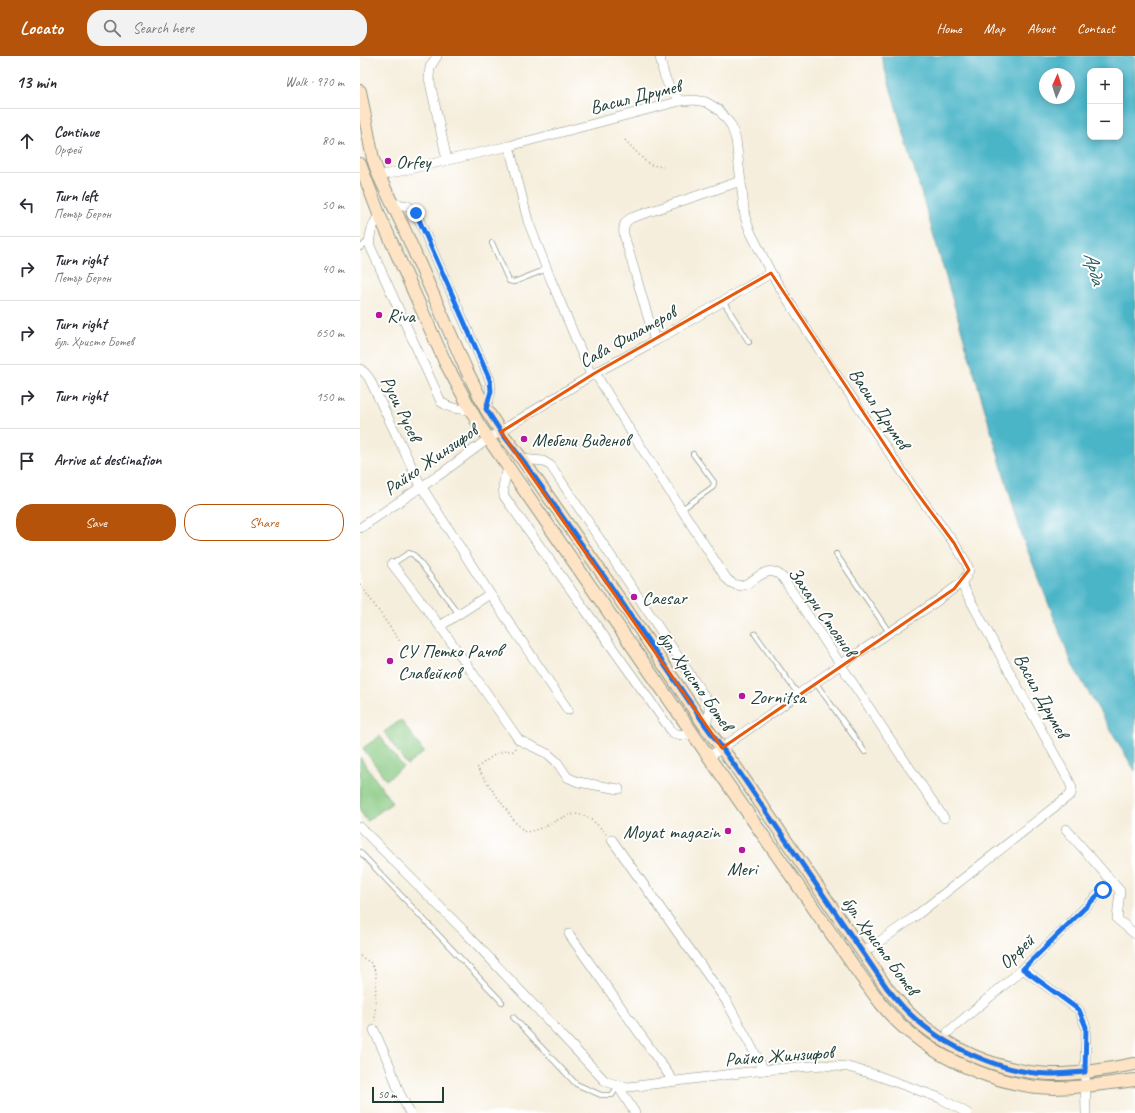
<!DOCTYPE html>
<html lang="en">
<head>
<meta charset="utf-8">
<style>
	:root { --surface:#fff; --page:#f2f2f3; --text:#2b2b33; --muted:#7c7c81; --line:#e1e1e2; --accent:#b45309 }
	body { margin:0; font-family:Caveat,sans-serif; background:var(--page); color:var(--text) }
	.controls { position:absolute; right:12px; top:12px; display:grid; overflow:hidden; border-radius:8px; box-shadow:0 2px 6px #0003 }
	.controls button { width:36px; height:36px; display:grid; place-items:center; padding:0; border:0; border-bottom:1px solid var(--line); background:var(--surface); color:var(--text); font:20px sans-serif }
	.compass { position:absolute; left:679px; top:12px; width:36px; height:36px; border-radius:50%; background:var(--surface); box-shadow:0 2px 6px #0003; rotate:3deg }
	.scale { position:absolute; left:12px; bottom:10px; width:72px; box-sizing:border-box; padding-left:4px; border:2px solid #1f3d34; border-top:0; font-size:11px; line-height:14px; white-space:nowrap; color:#1f3d34; -webkit-text-stroke:3px #fff; paint-order:stroke }
	.stop { position:absolute; width:12px; height:12px; margin:-9px; border:3px solid #1a73e8; border-radius:50%; background:#fff }
	.stop.end { background:#1a73e8; border-color:#fff; box-shadow:0 1px 4px #0008 }
	.list { margin:0; padding:0; list-style:none }
	h2 { display:flex; justify-content:space-between; align-items:center; height:52px; margin:0; padding:0 16px; font-size:17px }
	h2 small { font-size:13px; font-weight:400; color:var(--muted) }
	.list li { display:grid; grid-template-columns:26px 1fr auto; gap:12px; align-items:center; box-sizing:border-box; height:64px; padding:0 16px; border-top:1px solid var(--line) }
	.list b { display:block; font-size:15px; white-space:nowrap }
	.list p { margin:0; font-size:13px; white-space:nowrap; color:var(--muted) }
	.list em { font-size:13px; font-style:normal; color:var(--muted) }
	.actions { display:flex; gap:8px; padding:12px 16px }
	.actions a { flex:1; padding:9px 0; border:1px solid var(--accent); border-radius:16px; text-align:center; font-size:14px; color:var(--accent) }
	.actions .main { background:var(--accent); color:#fff }
	.icon { flex:none; width:22px; height:22px; fill:none; stroke:currentColor; stroke-width:2; stroke-linecap:round; stroke-linejoin:round }
	.map { position:relative; flex:none; width:775px; height:1057px; overflow:hidden }
	header { display:flex; align-items:center; gap:24px; box-sizing:border-box; height:56px; padding:0 20px; background:var(--accent); color:#fff }
	header strong { font-size:19px }
	nav { display:flex; gap:22px; margin-inline-start:auto; font-size:14px }
	.search { width:280px; height:36px; background:var(--page); display:flex; align-items:center; gap:10px; box-sizing:border-box; padding:0 14px; border-radius:16px; color:var(--muted); font-size:15px }
	main { display:flex }
	aside { flex:1; background:var(--surface) }
	.map>svg:first-child { display:block }
	.green { fill:#88c982; stroke:#54835b }
	.water { fill:#4bb5c8; stroke:#35797e; fill-rule:evenodd }
	.lines { fill:none; stroke-linecap:round; stroke-linejoin:round }
	.lane-casing { stroke:#8a9688; stroke-width:6 }
	.street-casing { stroke:#8a9688; stroke-width:10 }
	.secondary-casing { stroke:#8a9688; stroke-width:14 }
	.path { stroke:#8a9688; stroke-width:1.5; stroke-dasharray:1 3; stroke-linecap:butt }
	.lane { stroke:#fff; stroke-width:4.5 }
	.street { stroke:#fff; stroke-width:9 }
	.secondary { stroke:#fee4c5; stroke-width:12 }
	.route { stroke:#1a73e8; stroke-width:5 }
	.marked { fill:none; stroke:#e8590c; stroke-width:3; stroke-linejoin:round }
	.poi-dot { fill:#b5179e; stroke:#fff; stroke-width:1.5 }
	.labels { text-anchor:middle; stroke-width:4; stroke-linejoin:round; paint-order:stroke }
	.street-label { font-size:19px; fill:#1f3d34; stroke:#fff }
	.poi-label { font-size:19px; fill:#1f3d34; stroke:#fff; text-anchor:start }
	.water-label { font-size:20px; font-style:italic; fill:#2c6160; stroke:#fff }
</style>
</head>
<body>
<header>
<strong>Locato</strong>
<div class="search"><svg class="icon" aria-label="search" viewBox="0 0 24 24"><circle cx="10" cy="10" r="6"/><path d="M15 15l6 6"/></svg>Search here</div>
<nav><a>Home</a><a>Map</a><a>About</a><a>Contact</a></nav>
</header>
<main>
<aside>
<h2>13 min<small>Walk · 970 m</small></h2>
<ul class="list">
<li><svg class="icon" aria-label="ahead" viewBox="0 0 24 24"><path d="M12 20V5M6 11l6-6 6 6"/></svg><div><b>Continue</b><p>Орфей</p></div><em>80 m</em></li>
<li><svg class="icon" aria-label="left" viewBox="0 0 24 24"><path d="M17 20v-9H6M10 6l-5 5 5 5"/></svg><div><b>Turn left</b><p>Петър Берон</p></div><em>50 m</em></li>
<li><svg class="icon" aria-label="right" viewBox="0 0 24 24"><path d="M7 20v-9h11M14 6l5 5-5 5"/></svg><div><b>Turn right</b><p>Петър Берон</p></div><em>40 m</em></li>
<li><svg class="icon" aria-label="right" viewBox="0 0 24 24"><path d="M7 20v-9h11M14 6l5 5-5 5"/></svg><div><b>Turn right</b><p>бул. Христо Ботев</p></div><em>650 m</em></li>
<li><svg class="icon" aria-label="right" viewBox="0 0 24 24"><path d="M7 20v-9h11M14 6l5 5-5 5"/></svg><div><b>Turn right</b></div><em>150 m</em></li>
<li><svg class="icon" aria-label="arrive" viewBox="0 0 24 24"><path d="M6 21V4h12l-3 4 3 4H6"/></svg><div><b>Arrive at destination</b></div></li>
</ul>
<div class="actions"><a class="main">Save</a><a>Share</a></div>
</aside>
<div class="map">
<svg width="775" height="1057" viewBox="0 0 775 1057">
	<rect width="100%" height="100%" fill="#fff"/>
	<filter id="ink" filterUnits="userSpaceOnUse"><feTurbulence type="fractalNoise" baseFrequency=".025" numOctaves="2"/><feDisplacementMap in="SourceGraphic" scale="8" xChannelSelector="R" yChannelSelector="G"/><feConvolveMatrix kernelMatrix="1 2 1 2 8 2 1 2 1" color-interpolation-filters="sRGB"/></filter>
	<filter id="wash" filterUnits="userSpaceOnUse"><feTurbulence type="fractalNoise" baseFrequency=".012" numOctaves="4" result="noise"/><feDisplacementMap in="SourceGraphic" scale="16" xChannelSelector="R" yChannelSelector="G"/><feGaussianBlur stdDeviation="0.9" result="paint"/><feColorMatrix in="noise" values="0 0 0 0 0 0 0 0 0 0 0 0 0 0 0 0 0 1.4 0 .05"/><feComposite in="paint" operator="in"/></filter>
	<g filter="url(#wash)">
		<rect width="100%" height="100%" fill="#f6eedc"/>
		<!-- green -->
		<g class="green">
			<polygon points="41,664 64,696 47,709 24,676"/>
			<polygon points="20,680 43,711 26,724 3,692"/>
			<polygon points="0,701 32,747 7,765 0,755"/>
		</g>
		<!-- water -->
		<path class="water" d="M521 0H775V715L713 610 662 480ZM730 15H760V81H730ZM685 18H709V42H685Z"/>
	</g>
	<g filter="url(#ink)">
		<g class="lines">
			<defs>
				<g id="lane">
					<polyline points="132,187 149,225 154,226 187,213"/>
					<polyline points="0,192 9,184"/>
					<polyline points="363,245 389,286"/>
					<polyline points="322,453 353,431 354,426 333,398"/>
					<polyline points="476,498 529,576"/>
					<polyline points="32,508 49,497 54,499 99,558"/>
					<polyline points="395,578 438,638"/>
					<polyline points="455,626 505,696"/>
					<polyline points="0,796 142,946"/>
					<polyline points="153,961 216,1028 241,1039 252,1039 258,1030"/>
				</g>
				<g id="street">
					<polyline points="77,0 70,11 69,22 87,104"/>
					<path d="M300 0C303 20 307 30 320 45"/>
					<polyline points="149,90 168,165 191,224 231,319"/>
					<polyline points="19,120 149,90 320,45 334,44 346,46 359,54 371,69 376,84 385,161 390,175 411,217 459,293 554,433 594,487 606,506 609,514 607,519 601,527 709,725 712,732 711,738 553,862 503,897"/>
					<polyline points="32,147 48,150 56,157 130,324 131,335 126,353"/>
					<path d="M19 158C14 168 8 178 10 190L81 346C90 353 99 353 110 354"/>
					<path d="M295 285 264 179C263 171 264 166 271 162L381 125"/>
					<polyline points="0,313 5,317 9,322 61,430 130,538 208,654"/>
					<path d="M235 317 270 374 366 522C389 547 401 499 423 522L540 698 584 762"/>
					<polyline points="162,403 183,405 191,410 349,647 349,658 345,670"/>
					<polyline points="148,412 143,430 144,440 313,677 322,679 333,678"/>
					<polyline points="0,472 82,417 128,383 235,317 295,285 411,217"/>
					<polyline points="32,508 80,570 159,684 188,698 197,706 207,721 218,726 259,733"/>
					<polyline points="80,570 130,538"/>
					<polyline points="349,701 480,609 577,545 601,527"/>
					<path d="M0 771 106 877 244 1024C253 1029 260 1030 269 1031L404 1014 463 1009 488 1011 513 1018 580 1042 607 1057"/>
					<polyline points="706,773 760,835 757,863 775,878"/>
					<polyline points="252,784 367,946 404,1014"/>
					<polyline points="209,878 314,1026"/>
					<polyline points="663,913 719,954 726,971 725,1016 726,1057"/>
					<polyline points="14,974 30,1010 39,1036 50,1057"/>
					<polyline points="588,976 663,913 743,834"/>
					<polyline points="258,1030 275,1057"/>
				</g>
				<g id="secondary">
					<path d="M0 35 13 103 19 120 41 166 106 313 126 353 141 376 162 403 248 526 345 670 375 710 527 932C534 940 541 949 549 957 584 992 638 1015 688 1018 717 1019 746 1013 775 1008"/>
					<path d="M0 108 19 158 85 306 119 369 493 909C510 933 526 958 549 976 587 1008 644 1031 694 1032 721 1032 748 1027 775 1024"/>
				</g>
			</defs>
			<!-- lane casing -->
			<use href="#lane" class="lane-casing"/>
			<!-- street casing -->
			<use href="#street" class="street-casing"/>
			<!-- secondary casing -->
			<use href="#secondary" class="secondary-casing"/>
			<!-- path -->
			<g class="path">
				<polyline points="265,84 285,105 291,109 303,111"/>
				<polyline points="0,528 41,587"/>
				<path d="M156 692 153 695C139 693 127 704 117 712L155 766 165 776C201 772 211 737 246 778"/>
				<polyline points="0,900 11,907 16,917 15,965"/>
			</g>
			<!-- lane -->
			<use href="#lane" class="lane"/>
			<!-- street -->
			<use href="#street" class="street"/>
			<!-- secondary -->
			<use href="#secondary" class="secondary"/>
		</g>
	</g>
	<g class="lines" filter="url(#ink)">
		<!-- route -->
		<path class="route" d="M56 157 130 324 131 335 126 353 141 376 162 403 248 526 346 670 375 710 527 932C534 940 541 950 549 957 583 990 641 1017 689 1018 701 1018 713 1017 725 1016L726 971 719 954 663 913 743 834"/>
	</g>
	<!-- marked area -->
	<path class="marked" d="M411 217 554 433 594 487 609 514 594 533 362 692 141 376 235 317Z"/>
	<!-- markers -->
	<g class="poi-dot">
		<circle cx="28" cy="105" r="4"/>
		<circle cx="19" cy="259" r="4"/>
		<circle cx="164" cy="383" r="4"/>
		<circle cx="274" cy="541" r="4"/>
		<circle cx="30" cy="605" r="4"/>
		<circle cx="382" cy="640" r="4"/>
		<circle cx="368" cy="775" r="4"/>
		<circle cx="382" cy="794" r="4"/>
	</g>
	<g class="labels">
		<!-- street labels -->
		<g class="street-label">
			<text transform="translate(275 40) rotate(-14)" y="7">Васил Друмев</text>
			<text transform="translate(267 280) rotate(-29)" y="7">Сава Филатеров</text>
			<text transform="translate(42 352) rotate(64)" y="7">Руси Русев</text>
			<text transform="translate(520 352) rotate(56)" y="7">Васил Друмев</text>
			<text transform="translate(70 403) rotate(-35)" y="7">Райко Жинзифов</text>
			<text transform="translate(463 555) rotate(55)" y="7">Захари Стоянов</text>
			<text transform="translate(336 624) rotate(55)" y="7">бул. Христо Ботев</text>
			<text transform="translate(682 639) rotate(61)" y="7">Васил Друмев</text>
			<text transform="translate(521 889) rotate(54)" y="7">бул. Христо Ботев</text>
			<text transform="translate(656 895) rotate(-43)" y="7">Орфей</text>
			<text transform="translate(419 999) rotate(-4)" y="7">Райко Жинзифов</text>
		</g>
		<!-- poi labels -->
		<g class="poi-label">
			<text x="36" y="112">Orfey</text>
			<text x="27" y="266">Riva</text>
			<text x="172" y="390">Мебели Виденов</text>
			<text x="282" y="548">Caesar</text>
			<text x="38" y="601">СУ Петко Рачов<tspan x="38" dy="22">Славейков</tspan></text>
			<text x="390" y="647">Zornitsa</text>
			<text x="360" y="782" text-anchor="end">Moyat magazin</text>
			<text x="382" y="819" text-anchor="middle">Meri</text>
		</g>
		<!-- water labels -->
		<g class="water-label">
			<text transform="translate(735 212) rotate(74)" y="7">Арда</text>
		</g>
	</g>
</svg>
<div class="controls">
<button>+</button>
<button>−</button>
</div>
<svg class="compass" viewBox="-18 -18 36 36"><path d="M0-13l5 13h-10z" fill="#e53935"/><path d="M0 13l5-13h-10z" fill="#7c7c81"/></svg>
<div class="scale">50 m</div>
<div class="stop" style="left:743px;top:834px"></div>
<div class="stop end" style="left:56px;top:157px"></div>
</div>
</main>
</body>
</html>
